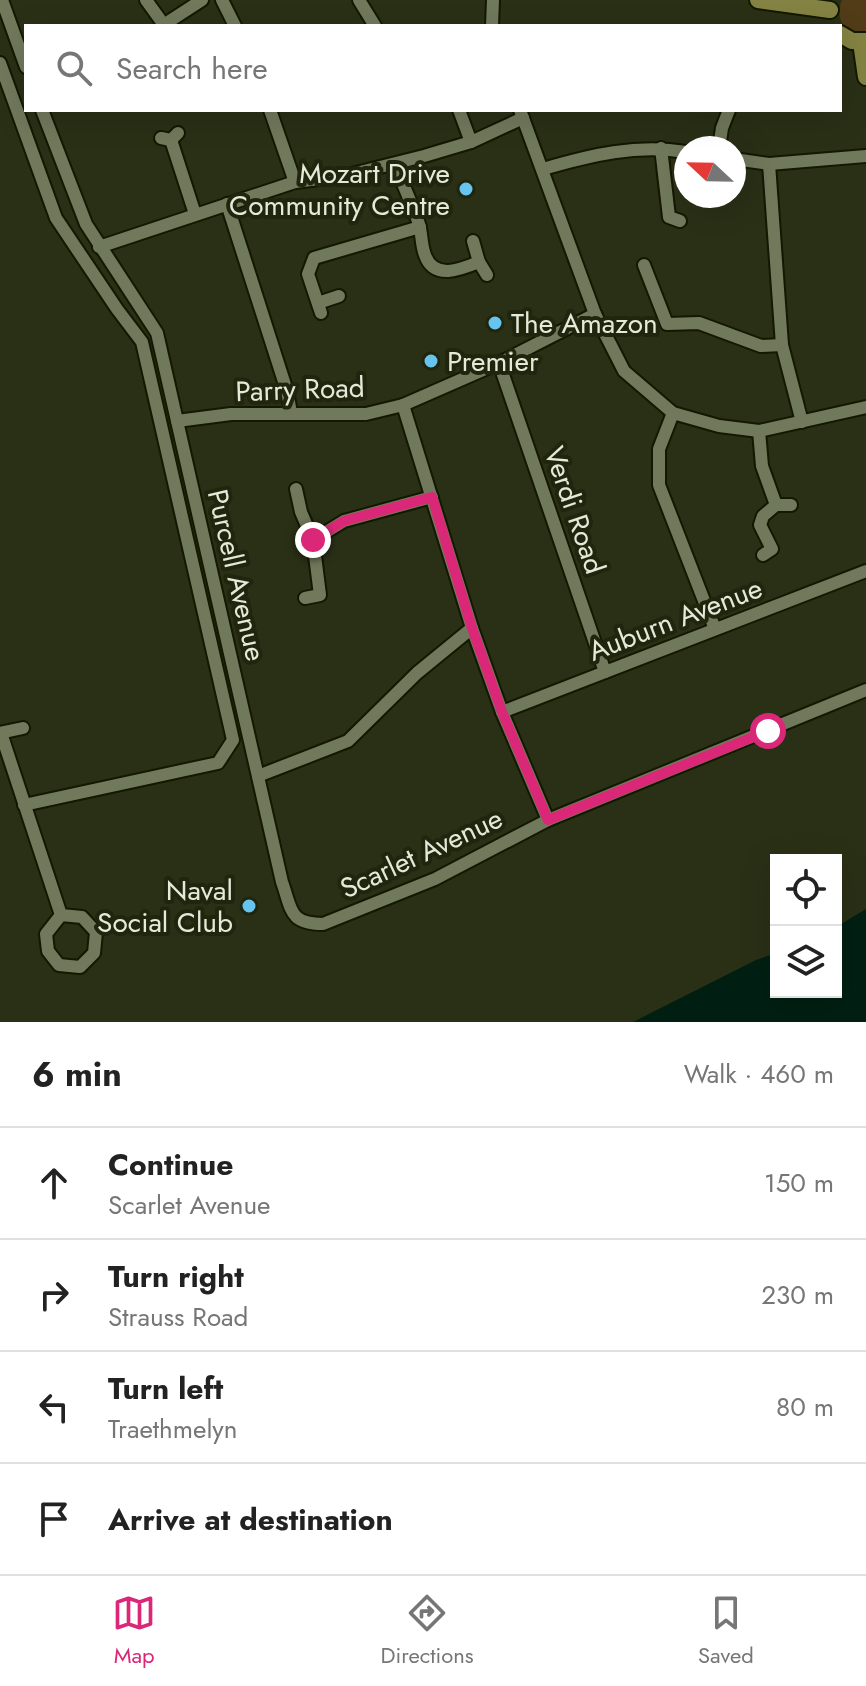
<!DOCTYPE html>
<html lang="en">
<head>
<meta charset="utf-8">
<style>
	:root { --surface:#fff; --page:#f6f6f6; --text:#222; --muted:#767676; --line:#e0e0e0; --accent:#db2777 }
	body { margin:0; font-family:Jost,sans-serif; background:var(--page); color:var(--text) }
	.controls { position:absolute; right:24px; bottom:24px; display:grid; overflow:hidden; border-radius:0px; box-shadow:0 8px 32px #0002 }
	.controls button { width:72px; height:72px; display:grid; place-items:center; padding:0; border:0; border-bottom:2px solid var(--line); background:var(--surface); color:var(--text); font:40px sans-serif }
	.compass { position:absolute; left:674px; top:136px; width:72px; height:72px; border-radius:50%; background:var(--surface); box-shadow:0 8px 32px #0002; rotate:292deg }
	.stop { position:absolute; width:24px; height:24px; margin:-18px; border:6px solid #db2777; border-radius:50%; background:#fff }
	.stop.end { background:#db2777; border-color:#fff; box-shadow:0 2px 8px #0008 }
	.list { margin:0; padding:0; list-style:none }
	h2 { display:flex; justify-content:space-between; align-items:center; height:104px; margin:0; padding:0 32px; font-size:34px }
	h2 small { font-size:26px; font-weight:400; color:var(--muted) }
	.list li { display:grid; grid-template-columns:52px 1fr auto; gap:24px; align-items:center; box-sizing:border-box; height:112px; padding:0 32px; border-top:2px solid var(--line) }
	.list b { display:block; font-size:30px; white-space:nowrap }
	.list p { margin:0; font-size:26px; white-space:nowrap; color:var(--muted) }
	.list em { font-size:26px; font-style:normal; color:var(--muted) }
	.icon { flex:none; width:44px; height:44px; fill:none; stroke:currentColor; stroke-width:2; stroke-linecap:round; stroke-linejoin:round }
	.map { position:relative; flex:none; width:866px; height:1022px; overflow:hidden }
	.search { position:absolute; background:var(--surface); box-shadow:0 8px 32px #0002; left:24px; right:24px; top:24px; height:88px; display:flex; align-items:center; gap:20px; box-sizing:border-box; padding:0 28px; border-radius:0px; color:var(--muted); font-size:30px }
	.sheet { height:552px; background:var(--surface) }
	nav { display:flex; justify-content:space-around; align-items:center; box-sizing:border-box; height:112px; border-top:2px solid var(--line); background:var(--surface); font-size:22px; color:var(--muted) }
	nav a { display:grid; justify-items:center; gap:4px }
	nav .on { color:var(--accent) }
	.map>svg:first-child { display:block }
	.green { fill:#523b17 }
	.water { fill:#001f12 }
	.lines { fill:none; stroke-linecap:round; stroke-linejoin:round }
	.street-casing { stroke:#131801; stroke-width:16 }
	.secondary-casing { stroke:#131801; stroke-width:20 }
	.street { stroke:#71795c; stroke-width:12 }
	.secondary { stroke:#848343; stroke-width:16 }
	.route { stroke:#db2777; stroke-width:10 }
	.poi-dot { fill:#66c4ef; stroke:#20260d; stroke-width:3 }
	.labels { text-anchor:middle; stroke-width:8; stroke-linejoin:round; paint-order:stroke }
	.poi-label { font-size:28px; fill:#e4e9d9; stroke:#20260d; text-anchor:end }
	.street-label { font-size:28px; fill:#e4e9d9; stroke:#20260d }
</style>
</head>
<body>
<div class="map">
<svg width="866" height="1022" viewBox="0 0 866 1022">
	<rect width="100%" height="100%" fill="#2a3016"/>
	<!-- green -->
	<path class="green" d="M842 0H866V33C845 35 834 19 842 0Z"/>
	<!-- water -->
	<polygon class="water" points="866,909 866,1022 633,1022 756,960 776,953 776,992 836,992 836,927"/>
	<g class="lines">
		<defs>
			<g id="street">
				<polyline points="2,0 26,67"/>
				<polyline points="146,0 164,25"/>
				<polyline points="222,0 235,26"/>
				<polyline points="359,0 375,26"/>
				<polyline points="162,26 202,0"/>
				<polyline points="492,26 493,0"/>
				<polyline points="0,63 56,218 117,309 142,342 233,740 218,763 24,805"/>
				<path d="M42 110 86 224 157 333 282 882C292 910 289 924 323 924L435 879 548 820 866 690"/>
				<polyline points="270,110 295,182"/>
				<polyline points="459,110 471,142"/>
				<polyline points="520,110 595,314 624,371 673,413 719,426 759,431 866,407"/>
				<polyline points="161,138 171,140 178,133"/>
				<polyline points="171,140 195,214"/>
				<polyline points="661,148 669,217 680,221"/>
				<polyline points="719,148 722,128 729,110"/>
				<polyline points="734,159 769,164 866,156"/>
				<polyline points="769,164 782,345 802,422"/>
				<path d="M395 165C403 184 412 204 419 224 422 234 421 245 425 255 434 281 462 269 479 262"/>
				<path d="M543 169C591 155 636 144 686 152"/>
				<polyline points="227,204 287,391 291,413"/>
				<polyline points="473,241 479,262 487,275"/>
				<polyline points="99,247 295,182 344,176 424,156 471,142 523,118"/>
				<polyline points="644,265 667,324 699,323 761,346 782,345"/>
				<polyline points="318,303 339,296"/>
				<polyline points="321,313 308,274 314,258 420,227"/>
				<polyline points="499,363 605,672"/>
				<polyline points="403,405 472,628 502,712 548,820"/>
				<polyline points="673,413 659,449 659,485 715,629"/>
				<polyline points="177,421 231,414 366,414 403,405 499,363 595,314"/>
				<polyline points="759,431 762,466 776,505 791,505"/>
				<polyline points="296,489 301,512 313,540"/>
				<polyline points="763,555 772,549 760,525 763,516 776,505"/>
				<polyline points="305,598 320,595 313,540 344,521 432,497"/>
				<polyline points="502,712 866,571"/>
				<polyline points="0,733 23,728"/>
				<polyline points="1,733 61,915 82,917 96,932 94,953 80,967 59,965 48,951 46,934 61,915"/>
				<polyline points="258,776 348,741 417,673 472,628"/>
			</g>
			<g id="secondary">
				<polyline points="758,0 830,10"/>
				<polyline points="840,34 852,41 866,41"/>
				<polyline points="861,42 866,77"/>
			</g>
		</defs>
		<!-- street casing -->
		<use href="#street" class="street-casing"/>
		<!-- secondary casing -->
		<use href="#secondary" class="secondary-casing"/>
		<!-- street -->
		<use href="#street" class="street"/>
		<!-- secondary -->
		<use href="#secondary" class="secondary"/>
	</g>
	<g class="lines">
		<!-- route -->
		<polyline class="route" points="313,540 344,521 432,497 472,628 502,712 548,820 768,731"/>
	</g>
	<!-- markers -->
	<g class="poi-dot">
		<circle cx="466" cy="189" r="8"/>
		<circle cx="495" cy="323" r="8"/>
		<circle cx="431" cy="361" r="8"/>
		<circle cx="249" cy="906" r="8"/>
	</g>
	<g class="labels">
		<!-- poi labels -->
		<g class="poi-label">
			<text x="450" y="183">Mozart Drive<tspan x="450" dy="32">Community Centre</tspan></text>
			<text x="511" y="333" text-anchor="start">The Amazon</text>
			<text x="447" y="371" text-anchor="start">Premier</text>
			<text x="233" y="900">Naval<tspan x="233" dy="32">Social Club</tspan></text>
		</g>
		<!-- street labels -->
		<g class="street-label">
			<text transform="translate(300 389) rotate(-2)" y="10">Parry Road</text>
			<text transform="translate(575 510) rotate(71)" y="10">Verdi Road</text>
			<text transform="translate(237 575) rotate(77)" y="10">Purcell Avenue</text>
			<text transform="translate(675 619) rotate(-21)" y="10">Auburn Avenue</text>
			<text transform="translate(421 853) rotate(-25)" y="10">Scarlet Avenue</text>
		</g>
	</g>
</svg>
<div class="controls">
<button><svg class="icon" aria-label="locate" viewBox="0 0 24 24"><circle cx="12" cy="12" r="6"/><path d="M12 2v4M12 18v4M2 12h4M18 12h4"/></svg></button>
<button><svg class="icon" aria-label="layers" viewBox="0 0 24 24"><path d="M12 4l9 5-9 5-9-5zM3 14l9 5 9-5"/></svg></button>
</div>
<svg class="compass" viewBox="-18 -18 36 36"><path d="M0-13l5 13h-10z" fill="#e53935"/><path d="M0 13l5-13h-10z" fill="#767676"/></svg>
<div class="stop" style="left:768px;top:731px"></div>
<div class="stop end" style="left:313px;top:540px"></div>
<div class="search"><svg class="icon" aria-label="search" viewBox="0 0 24 24"><circle cx="10" cy="10" r="6"/><path d="M15 15l6 6"/></svg>Search here</div>
</div>
<section class="sheet">
<h2>6 min<small>Walk · 460 m</small></h2>
<ul class="list">
<li><svg class="icon" aria-label="ahead" viewBox="0 0 24 24"><path d="M12 20V5M6 11l6-6 6 6"/></svg><div><b>Continue</b><p>Scarlet Avenue</p></div><em>150 m</em></li>
<li><svg class="icon" aria-label="right" viewBox="0 0 24 24"><path d="M7 20v-9h11M14 6l5 5-5 5"/></svg><div><b>Turn right</b><p>Strauss Road</p></div><em>230 m</em></li>
<li><svg class="icon" aria-label="left" viewBox="0 0 24 24"><path d="M17 20v-9H6M10 6l-5 5 5 5"/></svg><div><b>Turn left</b><p>Traethmelyn</p></div><em>80 m</em></li>
<li><svg class="icon" aria-label="arrive" viewBox="0 0 24 24"><path d="M6 21V4h12l-3 4 3 4H6"/></svg><div><b>Arrive at destination</b></div></li>
</ul>
</section>
<nav>
<a class="on"><svg class="icon" aria-label="map" viewBox="0 0 24 24"><path d="M3 6l6-2 6 2 6-2v14l-6 2-6-2-6 2zM9 4v14M15 6v14"/></svg>Map</a>
<a><svg class="icon" aria-label="directions" viewBox="0 0 24 24"><path d="M12 3l9 9-9 9-9-9zM9 14v-3h6M13 9l2 2-2 2"/></svg>Directions</a>
<a><svg class="icon" aria-label="saved" viewBox="0 0 24 24"><path d="M7 4h10v16l-5-4-5 4z"/></svg>Saved</a>
</nav>
</body>
</html>
